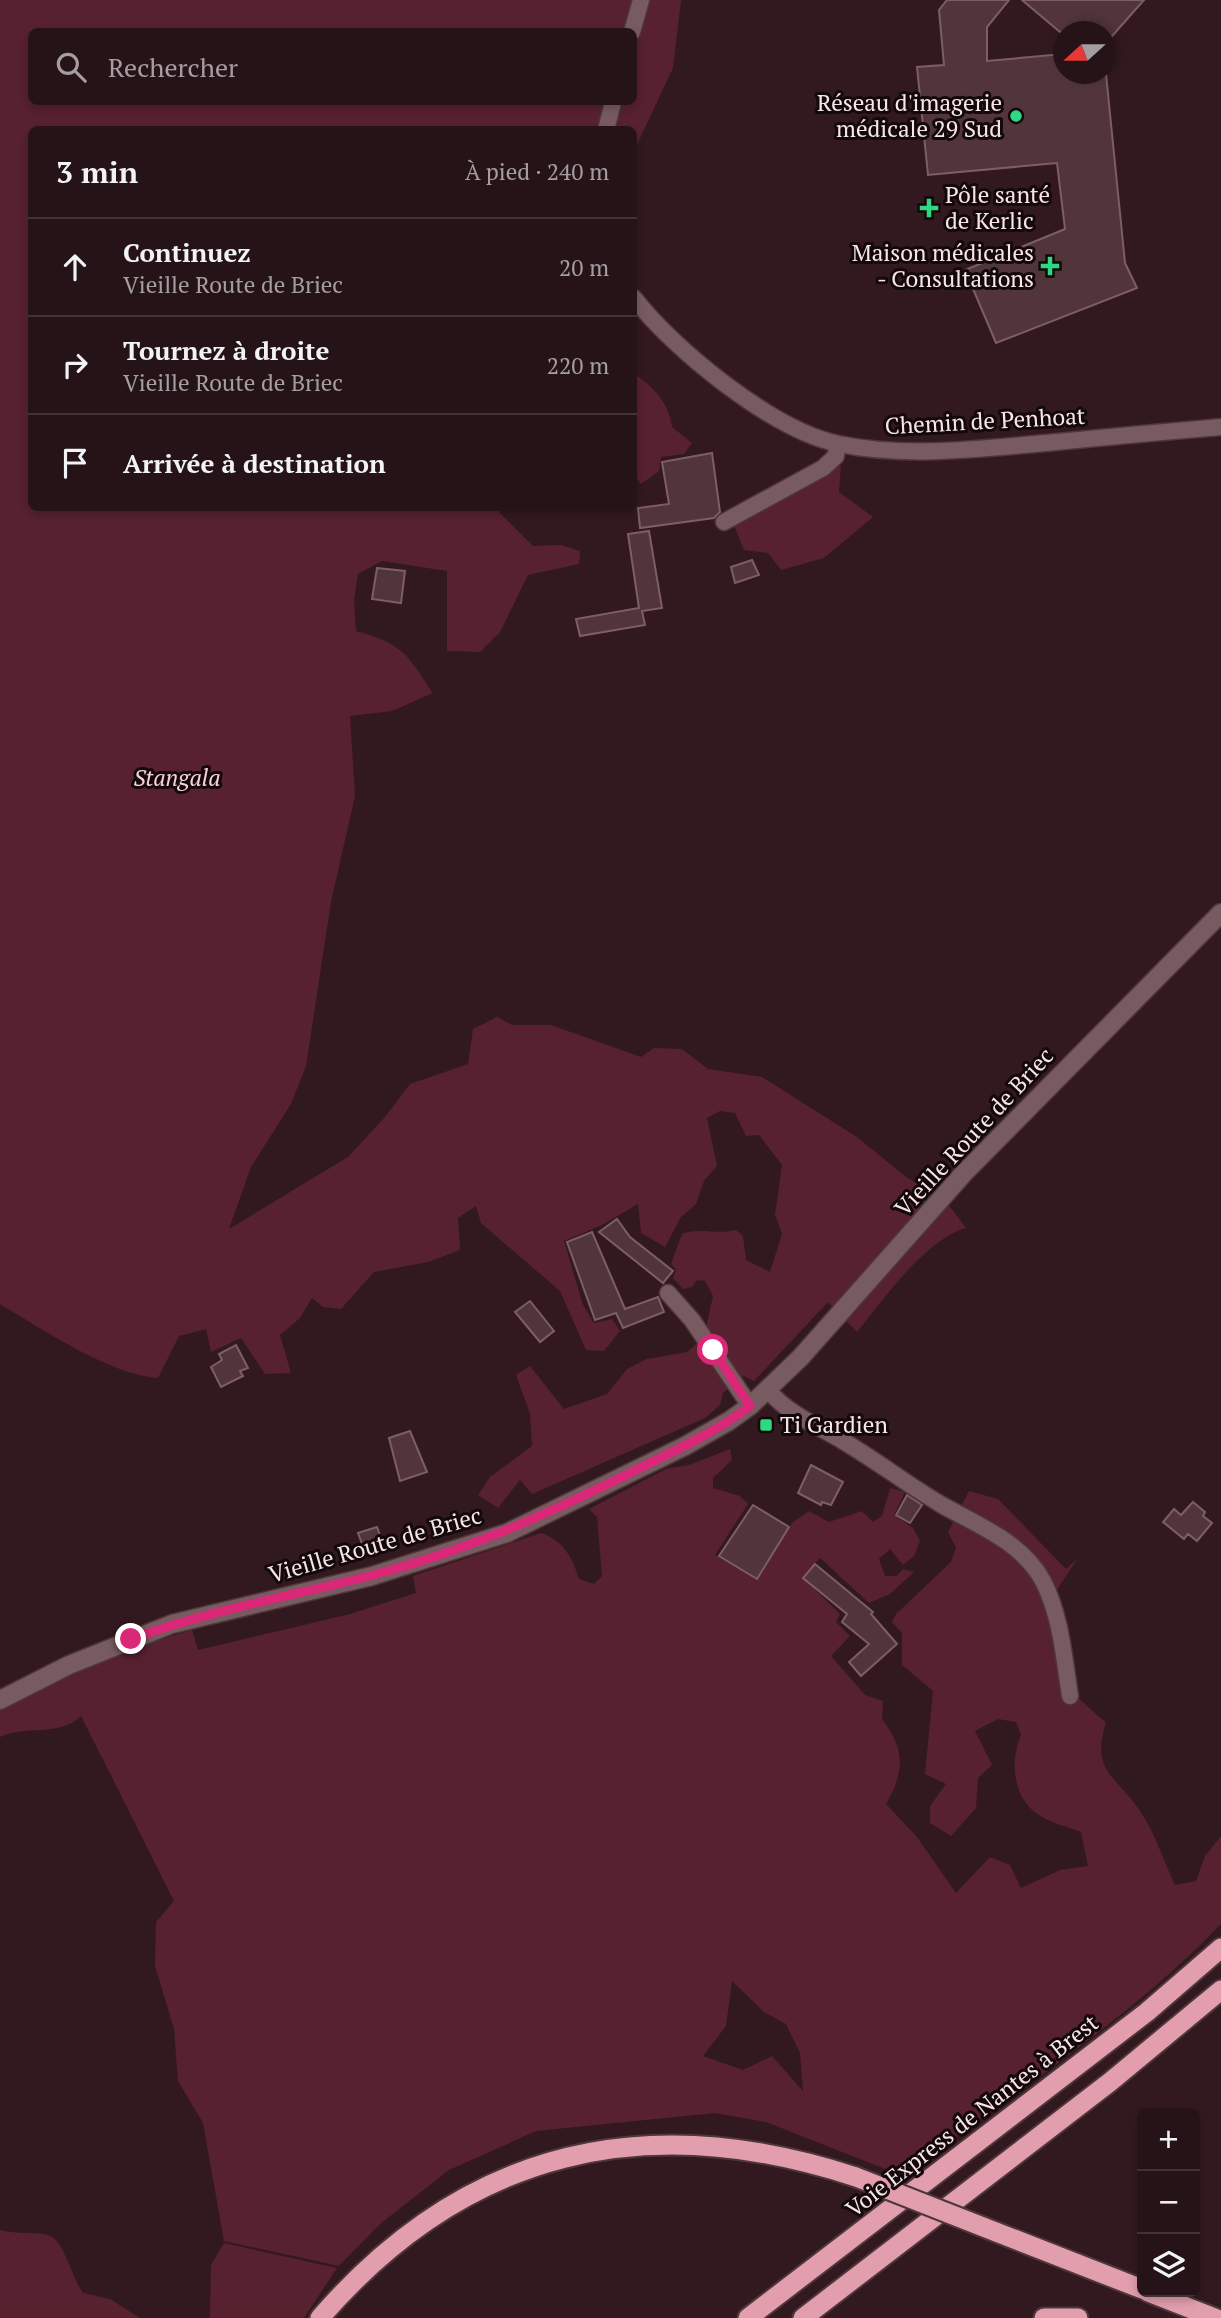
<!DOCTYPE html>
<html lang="fr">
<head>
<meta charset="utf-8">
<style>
	:root { --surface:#261317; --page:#2e1c20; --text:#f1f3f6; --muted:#a49ea1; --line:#423236 }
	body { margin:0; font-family:"PT Serif",serif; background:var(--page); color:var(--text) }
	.controls { position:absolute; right:21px; bottom:21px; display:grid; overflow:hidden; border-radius:10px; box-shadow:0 4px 10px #0003 }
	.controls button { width:63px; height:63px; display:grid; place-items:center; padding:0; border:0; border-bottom:2px solid var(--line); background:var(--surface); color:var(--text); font:35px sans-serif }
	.compass { position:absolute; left:1053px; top:21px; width:63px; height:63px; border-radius:50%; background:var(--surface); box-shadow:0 4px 10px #0003; rotate:249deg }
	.stop { position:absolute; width:21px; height:21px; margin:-16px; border:5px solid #db2777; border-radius:50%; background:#fff }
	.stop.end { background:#db2777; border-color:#fff; box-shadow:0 2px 7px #0008 }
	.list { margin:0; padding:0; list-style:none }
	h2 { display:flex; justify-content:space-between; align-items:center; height:91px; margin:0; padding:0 28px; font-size:30px }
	h2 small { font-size:23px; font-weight:400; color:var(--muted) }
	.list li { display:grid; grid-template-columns:46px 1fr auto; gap:21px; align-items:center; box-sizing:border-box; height:98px; padding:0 28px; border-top:2px solid var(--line) }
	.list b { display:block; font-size:26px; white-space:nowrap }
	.list p { margin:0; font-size:23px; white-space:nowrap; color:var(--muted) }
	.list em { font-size:23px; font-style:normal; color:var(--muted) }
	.icon { flex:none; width:38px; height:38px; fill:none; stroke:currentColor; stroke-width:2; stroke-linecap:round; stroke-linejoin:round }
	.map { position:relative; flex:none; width:1221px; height:2318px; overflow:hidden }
	.search { position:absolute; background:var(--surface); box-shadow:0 4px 10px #0003; left:28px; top:28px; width:609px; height:77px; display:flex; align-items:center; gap:18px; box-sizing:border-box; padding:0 24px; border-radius:10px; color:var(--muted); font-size:26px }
	.panel { position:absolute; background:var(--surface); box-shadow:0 4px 10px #0003; left:28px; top:126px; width:609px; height:385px; border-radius:10px }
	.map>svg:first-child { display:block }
	.green { fill:#572130; fill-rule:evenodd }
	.building { fill:#51353b; stroke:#7d5e64; stroke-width:2 }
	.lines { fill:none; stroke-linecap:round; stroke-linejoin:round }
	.minor-casing { stroke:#4e363b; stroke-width:19 }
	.tertiary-casing { stroke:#4e363b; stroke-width:21 }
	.trunk-casing { stroke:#4e363b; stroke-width:23 }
	.minor { stroke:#785b61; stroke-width:16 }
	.tertiary { stroke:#785b61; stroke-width:18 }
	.trunk { stroke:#e29eac; stroke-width:19 }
	.trunk-bridge-casing { stroke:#4e363b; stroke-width:23; stroke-linecap:butt }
	.trunk-bridge { stroke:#e29eac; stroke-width:19 }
	.route { stroke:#db2777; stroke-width:9 }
	.poi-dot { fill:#2fd883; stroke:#13080a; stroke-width:2.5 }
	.labels { text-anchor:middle; stroke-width:6; stroke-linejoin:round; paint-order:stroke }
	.poi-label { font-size:23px; fill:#f8e5e8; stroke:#13080a; text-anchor:end }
	.street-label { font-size:23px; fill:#f8e5e8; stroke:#13080a }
	.park-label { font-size:23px; font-style:italic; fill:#fad1d8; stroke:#13080a }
</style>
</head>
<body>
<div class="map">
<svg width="1221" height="2318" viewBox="0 0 1221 2318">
	<rect width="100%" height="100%" fill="#32191f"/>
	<!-- green -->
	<g class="green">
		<path d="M0 0H681L673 68 634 151V130H32V508H499L500 513 533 546 561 545 580 551 579 564 528 575 500 632 480 652 447 651V571L382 561 358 574 354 600 356 631C403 644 407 654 433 693L392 711 350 716 355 796 331 902 306 1066 291 1104 251 1167 229 1229 348 1157 385 1117 410 1084 468 1064 473 1029 497 1017 512 1025H551L641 1057 654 1048 682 1049 708 1069 762 1077 857 1137 906 1177 945 1200 966 1228C926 1239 883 1300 857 1332L828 1302 754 1381 744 1376 723 1393 720 1405 705 1418 532 1494 520 1480 498 1508 478 1495 490 1477 532 1446 530 1414 516 1375 530 1366 564 1409 607 1394 627 1369 647 1359 687 1352 704 1337 713 1296 705 1281 697 1280 692 1287 683 1289 673 1278 676 1270 671 1264 682 1234C701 1227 714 1235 736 1230L743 1236 746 1260 770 1272 782 1234 775 1215 782 1165 759 1135 746 1136 735 1113 720 1111 707 1118 717 1166 704 1181 696 1204 681 1217 665 1247 641 1233 638 1204 602 1225 564 1241 583 1305 594 1323 612 1319 620 1331 604 1351 586 1350 560 1291 481 1223 476 1206 458 1218 460 1250 428 1262 374 1272 341 1309 323 1307 312 1298 300 1318 280 1335 291 1373 265 1374 241 1338 211 1352 206 1329 179 1336 158 1378C110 1375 42 1329 0 1304ZM32 32H634V102H32Z"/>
		<path d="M634 374C653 386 669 403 672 427L692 443 684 454 661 457 659 471 641 484 634 474Z"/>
		<polygon points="841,465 839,492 873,517 824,558 781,570 768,553 744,550 733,523 777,496"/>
		<path d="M730 1449 732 1460 713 1478V1488L740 1496 748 1504 715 1555 758 1579 792 1523 809 1511 829 1522 862 1511 873 1522 882 1516 890 1488 905 1492 894 1515 913 1528 920 1541 914 1556 903 1565 890 1549 879 1559 885 1576H897L903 1569 914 1572 890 1594 869 1603 820 1558 803 1578 840 1614 836 1622 850 1636 831 1656 865 1695 883 1701 882 1719C905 1749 905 1771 886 1804L917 1837 956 1893 990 1857 1010 1865 1021 1888 1060 1870 1088 1866 1081 1832C1068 1827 1051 1823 1039 1815 1012 1798 1010 1761 1021 1735L1016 1722 998 1719 975 1731 992 1765 978 1778 976 1808 951 1836 930 1823V1806L946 1784 925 1774 933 1691 902 1665V1633L892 1622 896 1614 951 1562 956 1548 948 1532 969 1491 998 1499 1066 1569 1078 1558 1046 1606 1064 1685 1106 1723C1090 1772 1117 1776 1140 1811 1155 1833 1164 1862 1175 1885L1196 1881 1205 1856 1221 1836V1924C1128 2021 1010 2095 903 2176L766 2122 715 2113 536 2131 449 2170 380 2224 339 2266 224 2241 203 2123 178 2081 174 2029 155 1966 156 1922 174 1901 81 1716C60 1737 25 1725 0 1737V1707L80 1664 192 1630 198 1650 350 1614 416 1593 413 1576 541 1533C564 1541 572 1557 579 1579L594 1584 602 1576 597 1517 589 1509 666 1469 689 1465ZM732 1981 764 2012 786 2024 800 2053 803 2091 772 2056 743 2070 703 2056 726 2026Z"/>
		<path d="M0 2230C16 2235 40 2231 50 2236 64 2241 72 2278 83 2293L110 2299 140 2318H0Z"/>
		<polygon points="224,2243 337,2268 304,2318 210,2318 211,2265"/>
	</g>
	<!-- building -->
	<g class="building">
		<polygon points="947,0 1009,0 987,27 987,61 1063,54 1063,74 1106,74 1125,263 1137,288 996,343 965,270 1065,229 1057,163 928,175 917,67 944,65 939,10"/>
		<polygon points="1022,0 1144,0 1105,44 1105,32 1060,32"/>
		<polygon points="712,453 720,512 714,518 640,528 638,508 669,504 662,462"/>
		<polygon points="649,531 662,608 642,611 645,625 580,636 576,619 639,608 628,534"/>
		<polygon points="752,560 759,575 735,583 731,567"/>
		<polygon points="377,568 405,571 401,603 372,599"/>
		<polygon points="617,1219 630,1237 673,1271 663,1283 599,1232"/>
		<polygon points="592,1232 625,1309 658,1297 664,1312 623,1328 616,1313 595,1320 567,1242"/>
		<polygon points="530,1301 554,1331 540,1342 515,1312"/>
		<polygon points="236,1345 248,1368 240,1371 243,1376 221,1387 211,1367 222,1360 219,1354"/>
		<polygon points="410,1431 427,1472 400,1481 389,1438"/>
		<polygon points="811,1465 843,1482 831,1505 822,1502 821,1505 798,1493"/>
		<polygon points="907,1495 922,1505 910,1523 896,1515"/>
		<polygon points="1193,1502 1205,1512 1203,1516 1212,1523 1197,1541 1188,1534 1184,1539 1163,1522 1174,1509 1181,1515"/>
		<polygon points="753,1505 789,1527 757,1579 719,1556"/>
		<polygon points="377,1527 384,1546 365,1552 358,1533"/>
		<polygon points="815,1564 873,1612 871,1614 897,1644 861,1676 849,1662 869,1644 842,1622 847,1614 803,1578"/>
	</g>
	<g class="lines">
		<defs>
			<g id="minor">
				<polyline points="632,32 641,0"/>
				<polyline points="606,130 613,102"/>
				<path d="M634 298C674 350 774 431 839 444 906 458 979 449 1046 443 1104 437 1163 432 1221 427"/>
				<polyline points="724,522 823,468 836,456 837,444"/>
				<polyline points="668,1293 692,1320 750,1406"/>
				<path d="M768 1390C788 1414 816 1425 843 1441 877 1461 908 1485 942 1505 979 1526 1022 1542 1043 1581 1061 1616 1064 1658 1070 1696"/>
			</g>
			<polyline id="tertiary" points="0,1700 69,1665 172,1624 372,1576 507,1533 685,1446 729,1421 750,1406 801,1357 964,1173 1221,913"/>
			<g id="trunk">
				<polyline points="996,2232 1142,2289"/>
				<polyline points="1148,2292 1215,2318"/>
				<path d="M320 2318C466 2149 646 2108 856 2177"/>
				<polyline points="748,2318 1147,2012 1221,1948"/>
				<polyline points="803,2318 1110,2082 1221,1990"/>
				<polyline points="1044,2318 1078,2318"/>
			</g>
		</defs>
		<!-- minor casing -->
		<use href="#minor" class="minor-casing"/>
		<!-- tertiary casing -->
		<use href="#tertiary" class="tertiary-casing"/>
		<!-- trunk casing -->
		<use href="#trunk" class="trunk-casing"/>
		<!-- minor -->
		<use href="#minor" class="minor"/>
		<!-- tertiary -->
		<use href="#tertiary" class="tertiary"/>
		<!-- trunk -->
		<use href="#trunk" class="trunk"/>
		<defs>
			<polyline id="trunk-bridge" points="856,2177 996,2232"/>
		</defs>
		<!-- trunk-bridge casing -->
		<use href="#trunk-bridge" class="trunk-bridge-casing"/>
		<!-- trunk-bridge -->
		<use href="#trunk-bridge" class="trunk-bridge"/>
	</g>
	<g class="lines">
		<!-- route -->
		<path class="route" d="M131 1639C210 1610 292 1596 373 1575 468 1550 543 1516 630 1473 671 1452 713 1434 750 1406L713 1350"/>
	</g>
	<!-- markers -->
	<g class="poi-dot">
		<circle cx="1016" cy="116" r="7"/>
		<path d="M925.5 197.5h7v7h7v7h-7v7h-7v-7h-7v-7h7z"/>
		<path d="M1046.5 255.5h7v7h7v7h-7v7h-7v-7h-7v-7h7z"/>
		<rect x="759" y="1418" width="14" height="14" rx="3.5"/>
	</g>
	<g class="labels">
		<!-- poi labels -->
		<g class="poi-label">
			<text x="1002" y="111">Réseau d'imagerie<tspan x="1002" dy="26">médicale 29 Sud</tspan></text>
			<text x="945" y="203" text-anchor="start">Pôle santé<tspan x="945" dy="26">de Kerlic</tspan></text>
			<text x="1034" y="261">Maison médicales<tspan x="1034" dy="26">- Consultations</tspan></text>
			<text x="780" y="1433" text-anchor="start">Ti Gardien</text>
		</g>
		<!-- street labels -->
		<g class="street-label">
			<text transform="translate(985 421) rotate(-3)" y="8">Chemin de Penhoat</text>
			<text transform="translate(974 1132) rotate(-47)" y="8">Vieille Route de Briec</text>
			<text transform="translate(375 1545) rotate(-16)" y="8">Vieille Route de Briec</text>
			<text transform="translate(972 2116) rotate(-38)" y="8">Voie Express de Nantes à Brest</text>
		</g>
		<!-- park labels -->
		<g class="park-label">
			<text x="177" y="786">Stangala</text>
		</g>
	</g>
</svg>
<div class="controls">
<button>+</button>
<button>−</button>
<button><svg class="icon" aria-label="layers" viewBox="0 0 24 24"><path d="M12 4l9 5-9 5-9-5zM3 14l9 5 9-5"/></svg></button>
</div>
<svg class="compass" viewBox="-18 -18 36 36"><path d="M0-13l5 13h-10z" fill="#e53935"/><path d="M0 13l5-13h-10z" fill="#a49ea1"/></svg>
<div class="stop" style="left:713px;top:1350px"></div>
<div class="stop end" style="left:131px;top:1639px"></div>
<div class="search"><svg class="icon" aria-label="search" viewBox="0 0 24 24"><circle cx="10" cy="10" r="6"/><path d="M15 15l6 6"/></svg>Rechercher</div>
<section class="panel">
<h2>3 min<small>À pied · 240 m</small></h2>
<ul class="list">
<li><svg class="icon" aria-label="ahead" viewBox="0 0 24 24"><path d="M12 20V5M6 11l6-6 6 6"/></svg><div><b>Continuez</b><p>Vieille Route de Briec</p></div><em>20 m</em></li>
<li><svg class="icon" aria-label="right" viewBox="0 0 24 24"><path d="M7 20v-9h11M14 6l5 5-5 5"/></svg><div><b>Tournez à droite</b><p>Vieille Route de Briec</p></div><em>220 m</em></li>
<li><svg class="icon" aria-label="arrive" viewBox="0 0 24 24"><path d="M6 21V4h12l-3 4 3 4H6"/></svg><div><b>Arrivée à destination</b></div></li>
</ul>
</section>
</div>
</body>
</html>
